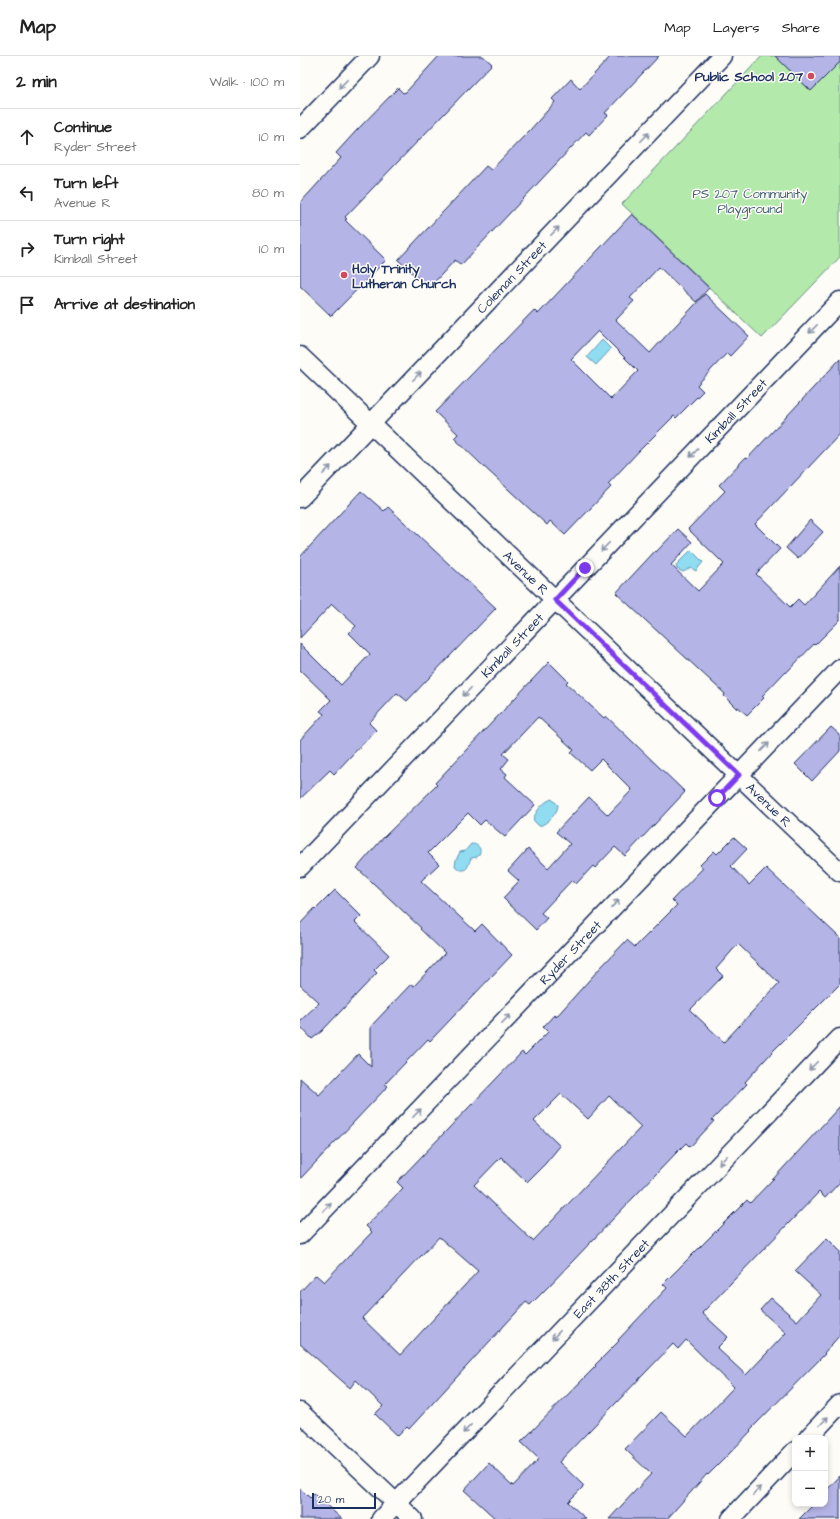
<!DOCTYPE html>
<html lang="en">
<head>
<meta charset="utf-8">
<style>
	:root { --surface:#fff; --page:#f2f2f2; --text:#222; --muted:#767676; --line:#e0e0e0 }
	body { margin:0; font-family:"Architects Daughter",sans-serif; background:var(--page); color:var(--text) }
	.controls { position:absolute; right:12px; bottom:12px; display:grid; overflow:hidden; border-radius:8px; box-shadow:0 2px 6px #0003 }
	.controls button { width:36px; height:36px; display:grid; place-items:center; padding:0; border:0; border-bottom:1px solid var(--line); background:var(--surface); color:var(--text); font:20px sans-serif }
	.scale { position:absolute; left:12px; bottom:10px; width:64px; box-sizing:border-box; padding-left:4px; border:2px solid #1b2f5e; border-top:0; font-size:11px; line-height:14px; white-space:nowrap; color:#1b2f5e; -webkit-text-stroke:3px #fdfcf7; paint-order:stroke }
	.stop { position:absolute; width:12px; height:12px; margin:-9px; border:3px solid #7c3aed; border-radius:50%; background:#fff }
	.stop.end { background:#7c3aed; border-color:#fff; box-shadow:0 1px 4px #0008 }
	.list { margin:0; padding:0; list-style:none }
	h2 { display:flex; justify-content:space-between; align-items:center; height:52px; margin:0; padding:0 16px; font-size:17px }
	h2 small { font-size:13px; font-weight:400; color:var(--muted) }
	.list li { display:grid; grid-template-columns:26px 1fr auto; gap:12px; align-items:center; box-sizing:border-box; height:56px; padding:0 16px; border-top:1px solid var(--line) }
	.list b { display:block; font-size:15px; white-space:nowrap }
	.list p { margin:0; font-size:13px; white-space:nowrap; color:var(--muted) }
	.list em { font-size:13px; font-style:normal; color:var(--muted) }
	.icon { flex:none; width:22px; height:22px; fill:none; stroke:currentColor; stroke-width:2; stroke-linecap:round; stroke-linejoin:round }
	.map { position:relative; flex:none; width:540px; height:1463px; overflow:hidden }
	header { display:flex; align-items:center; gap:24px; box-sizing:border-box; height:56px; padding:0 20px; background:var(--surface); border-bottom:1px solid var(--line) }
	header strong { font-size:19px }
	nav { display:flex; gap:22px; margin-inline-start:auto; font-size:14px }
	main { display:flex }
	aside { flex:1; background:var(--surface) }
	.map>svg:first-child { display:block }
	.green { fill:#b3e9ab; stroke:#678c84 }
	.water { fill:#90dcf1; stroke:#6197b6 }
	.building { fill:#b5b4e6; stroke:#1b2f5e; fill-rule:evenodd }
	.lines { fill:none; stroke-linecap:round; stroke-linejoin:round }
	.minor-casing { stroke:#1b2f5e; stroke-width:21 }
	.minor { stroke:#fdfcf7; stroke-width:18 }
	.oneway { stroke:#8c96aa }
	.route { stroke:#7c3aed; stroke-width:5 }
	.poi-dot { fill:#d1495b; stroke:#fdfcf7; stroke-width:1.5 }
	.labels { text-anchor:middle; stroke-width:3; stroke-linejoin:round; paint-order:stroke }
	.poi-label { font-size:13px; font-weight:bold; fill:#1b2f5e; stroke:#fdfcf7; text-anchor:end }
	.park-label { font-size:13px; fill:#415e71; stroke:#fdfcf7 }
	.street-label { font-size:13px; fill:#1b2f5e; stroke:#fdfcf7 }
</style>
</head>
<body>
<header>
<strong>Map</strong>
<nav><a>Map</a><a>Layers</a><a>Share</a></nav>
</header>
<main>
<aside>
<h2>2 min<small>Walk · 100 m</small></h2>
<ul class="list">
<li><svg class="icon" aria-label="ahead" viewBox="0 0 24 24"><path d="M12 20V5M6 11l6-6 6 6"/></svg><div><b>Continue</b><p>Ryder Street</p></div><em>10 m</em></li>
<li><svg class="icon" aria-label="left" viewBox="0 0 24 24"><path d="M17 20v-9H6M10 6l-5 5 5 5"/></svg><div><b>Turn left</b><p>Avenue R</p></div><em>80 m</em></li>
<li><svg class="icon" aria-label="right" viewBox="0 0 24 24"><path d="M7 20v-9h11M14 6l5 5-5 5"/></svg><div><b>Turn right</b><p>Kimball Street</p></div><em>10 m</em></li>
<li><svg class="icon" aria-label="arrive" viewBox="0 0 24 24"><path d="M6 21V4h12l-3 4 3 4H6"/></svg><div><b>Arrive at destination</b></div></li>
</ul>
</aside>
<div class="map">
<svg width="540" height="1463" viewBox="0 0 540 1463">
	<rect width="100%" height="100%" fill="#fdfcf7"/>
	<filter id="ink" filterUnits="userSpaceOnUse"><feTurbulence type="fractalNoise" baseFrequency=".025" numOctaves="2"/><feDisplacementMap in="SourceGraphic" scale="8" xChannelSelector="R" yChannelSelector="G"/><feConvolveMatrix kernelMatrix="1 2 1 2 8 2 1 2 1" color-interpolation-filters="sRGB"/></filter>
	<g filter="url(#ink)">
		<!-- green -->
		<polygon class="green" points="462,0 475,0 511,35 540,6 540,201 462,282 322,148"/>
		<!-- water -->
		<g class="water">
			<polygon points="302,284 311,293 296,309 287,301"/>
			<polygon points="391,494 403,506 396,515 391,512 383,516 377,513 376,509"/>
			<path d="M252 743 258 749C258 757 247 768 239 770L233 764C235 756 244 745 252 743Z"/>
			<path d="M171 788C180 788 183 795 177 801L171 802C168 808 169 815 160 814L155 810 156 804 160 796 165 795Z"/>
		</g>
		<!-- building -->
		<g class="building">
			<polygon points="139,0 183,0 192,8 45,161 47,163 45,164 86,204 31,260 0,230 0,147 41,102 36,97 56,75 98,32 103,37 106,36"/>
			<polygon points="311,0 359,0 305,57 308,59 289,79 286,76 161,209 155,204 129,232 98,204 186,110 191,114 230,74 255,46 252,43 271,23 280,33"/>
			<polygon points="475,0 540,0 540,6 511,35"/>
			<path d="M332 158 409 232 396 246 359 211 330 242 334 245 316 264 350 297 405 238 449 280 430 300 427 297 397 329 403 335 376 362 374 360 339 395 308 428 311 431 265 479 250 465 247 469 182 409 154 382 158 378 135 356 234 254 238 258ZM298 275 338 315 311 343 271 303Z"/>
			<polygon points="540,303 540,378 455,468 480,493 456,518 490,551 498,543 504,549 540,510 540,564 515,589 514,588 486,617 485,616 462,640 464,642 447,659 438,651 437,653 424,640 425,638 316,537 355,495 356,496 378,473 392,486 371,509 398,535 424,508 388,473 425,435 419,429 445,402 447,403"/>
			<polygon points="61,435 84,455 88,451 196,552 107,645 97,637 69,667 76,674 50,701 34,718 30,714 0,743 0,684 24,658 20,655 31,644 0,614 0,588 41,629 70,598 49,577 56,570 32,548 0,582 0,501"/>
			<polygon points="510,464 523,476 498,503 486,492"/>
			<polygon points="249,606 268,625 266,627 304,662 306,660 333,686 385,736 325,800 315,791 295,812 293,810 276,828 272,824 241,857 247,862 236,874 203,842 219,825 208,815 228,793 248,812 270,788 256,776 289,741 308,759 332,734 301,703 290,714 271,697 274,694 238,661 203,698 209,703 201,713 207,718 205,721 235,749 205,781 185,764 180,769 168,757 128,797 139,808 121,825 175,875 182,868 212,899 130,985 128,983 85,1028 88,1030 0,1123 0,1022 19,1039 58,998 71,1011 71,970 111,928 114,930 145,897 120,873 121,872 57,812 83,782 137,729 135,727"/>
			<polygon points="531,671 540,679 540,695 512,725 495,708"/>
			<path d="M434 781 447 793 431 810 449 829 466 812 540 882V928L473 995 445 1026 447 1028 412 1064 414 1065 390 1091 386 1087 377 1096 248 1231 230 1249 226 1246 109 1373 107 1371 98 1380 75 1358 83 1350 56 1324 50 1332 0 1288V1236L16 1219 24 1226 72 1176 66 1170 103 1132 97 1126 222 996 225 999 248 976 243 971 254 959 256 961 300 912 327 884 335 891 377 849 372 844 403 812 400 809 414 795 417 798ZM438 888 479 927 424 986 390 954 423 920 416 913ZM261 1038 288 1063 309 1040 341 1071 233 1185 174 1129 201 1101 227 1126 245 1108 260 1090 234 1065ZM139 1181 178 1215 100 1299 62 1262Z"/>
			<polygon points="35,834 61,860 55,866 89,899 74,914 77,917 22,975 12,983 0,970 0,965 19,947 0,929 0,868 15,852 16,853"/>
			<polygon points="540,1050 540,1126 525,1142 519,1136 402,1257 428,1281 417,1292 446,1319 486,1277 460,1254 471,1242 497,1265 521,1239 495,1215 527,1182 540,1195 540,1279 524,1297 525,1298 450,1374 451,1375 428,1399 408,1419 407,1418 367,1463 309,1463 351,1418 325,1393 361,1356 387,1380 434,1331 386,1284 378,1293 373,1288 259,1406 284,1430 268,1446 286,1463 196,1463 164,1434 189,1407 213,1430 239,1403 221,1386 296,1310 295,1309 319,1285 318,1284 367,1232 363,1228 447,1144 450,1147 474,1122"/>
			<polygon points="540,1420 540,1463 499,1463 514,1448 525,1448 525,1436"/>
			<polygon points="0,1432 10,1442 14,1438 42,1463 0,1463"/>
		</g>
		<g class="lines">
			<defs>
				<g id="minor">
					<polyline points="0,73 70,0"/>
					<path id="s1" d="M0 300 540 816"/>
					<path id="s2" d="M0 442 422 0"/>
					<path id="s3" d="M0 811 540 245"/>
					<path id="s4" d="M0 1179 540 613"/>
					<polyline points="0,1356 113,1463"/>
					<polyline points="508,1382 540,1348"/>
					<path id="s5" d="M81 1463 540 982"/>
					<polyline points="431,1463 495,1395"/>
				</g>
			</defs>
			<!-- minor casing -->
			<use href="#minor" class="minor-casing"/>
			<!-- minor -->
			<use href="#minor" class="minor"/>
		</g>
		<!-- one-way arrows -->
		<defs><path id="oneway-shaft" d="M-6 0H5M1.5-3L5.5 0L1.5 3" fill="none" stroke-width="1.6" stroke-linecap="round" stroke-linejoin="round"/></defs>
		<g class="oneway">
			<use href="#oneway-shaft" transform="translate(43 28) rotate(134)"/>
			<use href="#oneway-shaft" transform="translate(345 81) rotate(-46)"/>
			<use href="#oneway-shaft" transform="translate(255 175) rotate(-46)"/>
			<use href="#oneway-shaft" transform="translate(513 273) rotate(134)"/>
			<use href="#oneway-shaft" transform="translate(117 320) rotate(-46)"/>
			<use href="#oneway-shaft" transform="translate(394 397) rotate(134)"/>
			<use href="#oneway-shaft" transform="translate(27 414) rotate(-46)"/>
			<use href="#oneway-shaft" transform="translate(305 491) rotate(134)"/>
			<use href="#oneway-shaft" transform="translate(167 636) rotate(134)"/>
			<use href="#oneway-shaft" transform="translate(465 691) rotate(-46)"/>
			<use href="#oneway-shaft" transform="translate(315 848) rotate(-46)"/>
			<use href="#oneway-shaft" transform="translate(206 963) rotate(-46)"/>
			<use href="#oneway-shaft" transform="translate(513 1010) rotate(134)"/>
			<use href="#oneway-shaft" transform="translate(117 1057) rotate(-46)"/>
			<use href="#oneway-shaft" transform="translate(423 1104) rotate(134)"/>
			<use href="#oneway-shaft" transform="translate(27 1151) rotate(-46)"/>
			<use href="#oneway-shaft" transform="translate(256 1279) rotate(134)"/>
			<use href="#oneway-shaft" transform="translate(524 1365) rotate(-46)"/>
			<use href="#oneway-shaft" transform="translate(167 1373) rotate(134)"/>
			<use href="#oneway-shaft" transform="translate(457 1435) rotate(-46)"/>
		</g>
	</g>
	<g class="lines" filter="url(#ink)">
		<!-- route -->
		<polyline class="route" points="285,512 255,544 439,719 417,742"/>
	</g>
	<!-- markers -->
	<g class="poi-dot">
		<circle cx="511" cy="20" r="4"/>
		<circle cx="44" cy="219" r="4"/>
	</g>
	<g class="labels">
		<!-- poi labels -->
		<g class="poi-label">
			<text x="503" y="25">Public School 207</text>
			<text x="52" y="217" text-anchor="start">Holy Trinity<tspan x="52" dy="15">Lutheran Church</tspan></text>
		</g>
		<!-- park labels -->
		<g class="park-label">
			<text x="450" y="142">PS 207 Community<tspan x="450" dy="15">Playground</tspan></text>
		</g>
		<!-- street labels -->
		<g class="street-label">
			<text dy="5" stroke="none"><textPath href="#s2" startOffset="306">Coleman Street</textPath></text>
			<text dy="5" stroke="none"><textPath href="#s3" startOffset="631">Kimball Street</textPath></text>
			<text dy="5" stroke="none"><textPath href="#s1" startOffset="313">Avenue R</textPath></text>
			<text dy="5" stroke="none"><textPath href="#s3" startOffset="307">Kimball Street</textPath></text>
			<text dy="5" stroke="none"><textPath href="#s1" startOffset="649">Avenue R</textPath></text>
			<text dy="5" stroke="none"><textPath href="#s4" startOffset="391">Ryder Street</textPath></text>
			<text dy="5" stroke="none"><textPath href="#s5" startOffset="333">East 38th Street</textPath></text>
		</g>
	</g>
</svg>
<div class="controls">
<button>+</button>
<button>−</button>
</div>
<div class="scale">20 m</div>
<div class="stop" style="left:417px;top:742px"></div>
<div class="stop end" style="left:285px;top:512px"></div>
</div>
</main>
</body>
</html>
